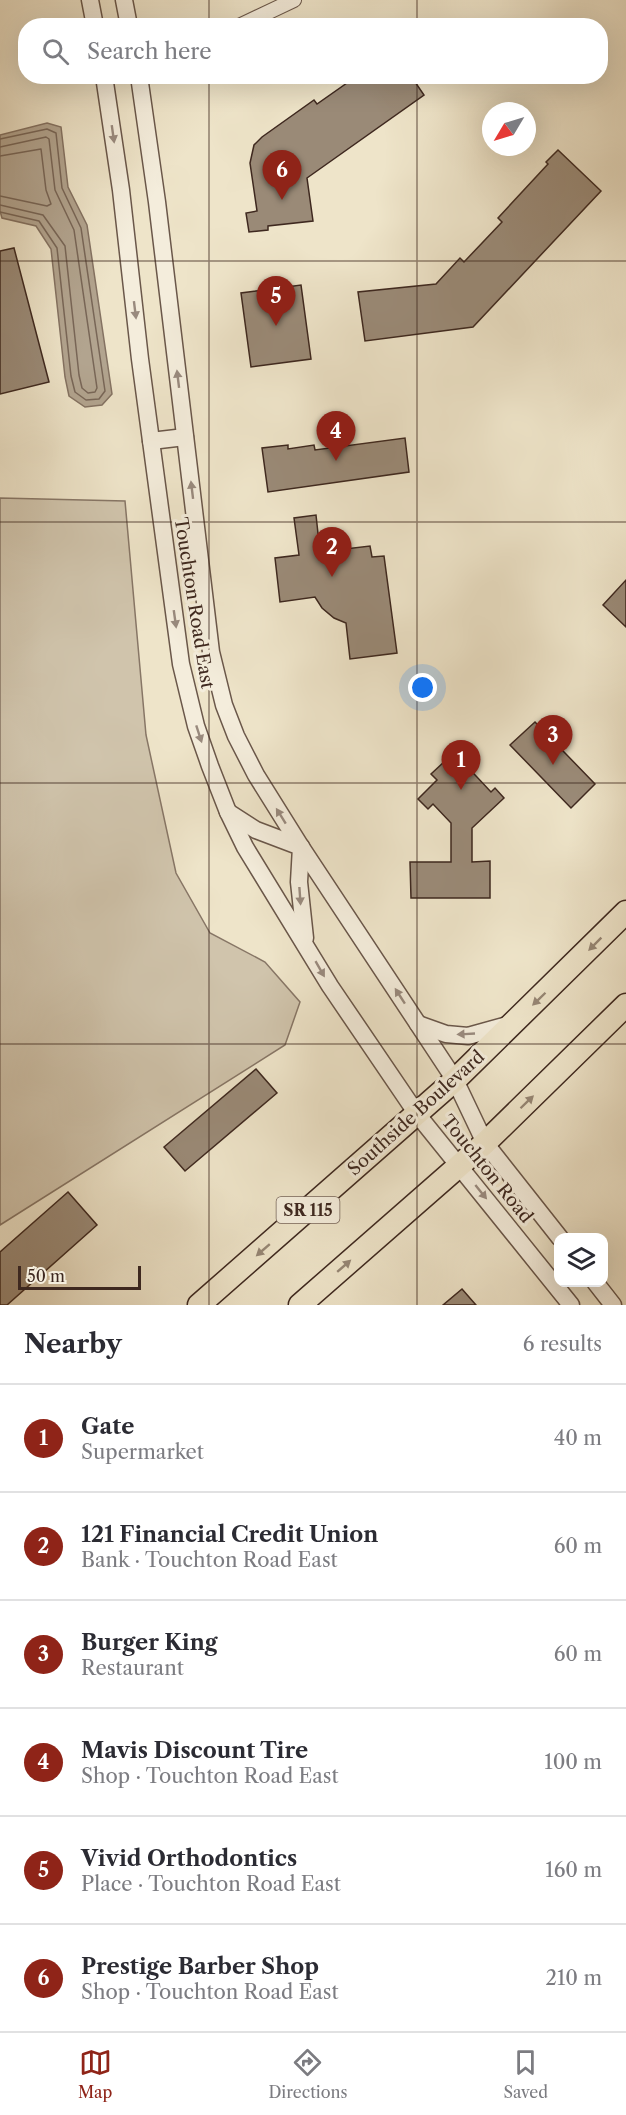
<!DOCTYPE html>
<html lang="en">
<head>
<meta charset="utf-8">
<style>
	:root { --surface:#fff; --page:#f2f2f3; --text:#2b2b33; --muted:#7c7c81; --line:#e1e1e2; --accent:#8f2418 }
	body { margin:0; font-family:"Libre Caslon Text",serif; background:var(--page); color:var(--text) }
	.controls { position:absolute; right:18px; bottom:18px; display:grid; overflow:hidden; border-radius:12px; box-shadow:0 6px 24px #0002 }
	.controls button { width:54px; height:54px; display:grid; place-items:center; padding:0; border:0; border-bottom:2px solid var(--line); background:var(--surface); color:var(--text); font:30px sans-serif }
	.compass { position:absolute; left:482px; top:102px; width:54px; height:54px; border-radius:50%; background:var(--surface); box-shadow:0 6px 24px #0002; rotate:232deg }
	.scale { position:absolute; left:18px; bottom:15px; width:123px; box-sizing:border-box; padding-left:6px; border:3px solid #3e281f; border-top:0; font-size:16px; line-height:21px; white-space:nowrap; color:#3e281f; -webkit-text-stroke:4px #f4eddc; paint-order:stroke }
	.you { position:absolute; left:423px; top:688px; width:21px; height:21px; margin:-15px; border:4px solid #fff; border-radius:50%; background:#1a73e8; box-shadow:0 0 0 9px #1a73e833 }
	.badge { display:grid; place-items:center; width:39px; height:39px; border-radius:50%; background:var(--accent); color:#fff; font-size:20px; font-weight:700 }
	.pin { position:absolute; translate:-50% -50px; filter:drop-shadow(0 2px 3px #0008) }
	.pin::after { content:''; position:absolute; top:32px; width:21px; height:18px; background:inherit; clip-path:polygon(0 0,100% 0,50% 100%) }
	.list { margin:0; padding:0; list-style:none }
	h2 { display:flex; justify-content:space-between; align-items:center; height:78px; margin:0; padding:0 24px; font-size:26px }
	h2 small { font-size:20px; font-weight:400; color:var(--muted) }
	.list li { display:grid; grid-template-columns:39px 1fr auto; gap:18px; align-items:center; box-sizing:border-box; height:108px; padding:0 24px; border-top:2px solid var(--line) }
	.list b { display:block; font-size:22px; white-space:nowrap }
	.list p { margin:0; font-size:20px; white-space:nowrap; color:var(--muted) }
	.list em { font-size:20px; font-style:normal; color:var(--muted) }
	.icon { flex:none; width:33px; height:33px; fill:none; stroke:currentColor; stroke-width:2; stroke-linecap:round; stroke-linejoin:round }
	.map { position:relative; flex:none; width:626px; height:1305px; overflow:hidden }
	.search { position:absolute; background:var(--surface); box-shadow:0 6px 24px #0002; left:18px; right:18px; top:18px; height:66px; display:flex; align-items:center; gap:15px; box-sizing:border-box; padding:0 21px; border-radius:24px; color:var(--muted); font-size:22px }
	.sheet { height:726px; background:var(--surface) }
	nav { display:flex; justify-content:space-around; align-items:center; box-sizing:border-box; height:84px; border-top:2px solid var(--line); background:var(--surface); font-size:16px; color:var(--muted) }
	nav a { display:grid; justify-items:center; gap:3px }
	nav .on { color:var(--accent) }
	.map>svg:first-child { display:block }
	.green { fill:#d0c4ac; stroke:#877666; stroke-width:1.5 }
	.water { fill:#b2a48f; stroke:#847262; stroke-width:1.5 }
	.lines { fill:none; stroke-linecap:round; stroke-linejoin:round }
	.shore { stroke:#786657; stroke-width:1.5 }
	.building { fill:#9a8a77; stroke:#3e281f; stroke-width:1.5 }
	.minor-casing { stroke:#6a574a; stroke-width:16 }
	.tertiary-casing { stroke:#6a574a; stroke-width:19 }
	.trunk-casing { stroke:#3e281f; stroke-width:25 }
	.minor { stroke:#f4eddc; stroke-width:14 }
	.tertiary { stroke:#f4eddc; stroke-width:16 }
	.trunk { stroke:#eee4c9; stroke-width:22 }
	.oneway { fill:#998a7e }
	.oneway2 { fill:#968674 }
	.grid { fill:none; stroke:#3e281f; stroke-width:1.5; stroke-opacity:0.55 }
	.labels { text-anchor:middle; stroke-width:6; stroke-linejoin:round; paint-order:stroke }
	.shield { fill:#f4eddc; stroke:#756358; stroke-width:1.5 }
	.shield-label { font-size:16px; font-weight:bold; fill:#3e281f }
	.street-label { font-size:18px; fill:#3e281f; stroke:#f4eddc }
</style>
</head>
<body>
<div class="map">
<svg width="626" height="1305" viewBox="0 0 626 1305">
	<rect width="100%" height="100%" fill="#eee4c9"/>
	<filter id="stains"><feTurbulence type="fractalNoise" baseFrequency=".00333" numOctaves="4"/><feColorMatrix values="0 0 0 0 .2 0 0 0 0 .09 0 0 0 0 .02 0 0 0 .5 -.17"/></filter>
	<radialGradient id="worn" r=".72"><stop offset=".6" stop-color="#630" stop-opacity="0"/><stop offset="1" stop-color="#630" stop-opacity=".3"/></radialGradient>
	<!-- green -->
	<polygon class="green" points="0,498 125,501 146,735 176,873 210,933 265,962 300,1002 285,1045 0,1225"/>
	<!-- water -->
	<polygon class="water" points="47,123 61,127 68,187 87,225 112,394 102,405 85,407 69,396 65,377 51,249 36,226 2,218 0,211 0,135"/>
	<g class="lines">
		<!-- shore -->
		<g class="shore">
			<polyline points="0,139 47,129 56,133 62,188 81,228 105,391 99,399 86,400 75,392 71,376 57,248 39,221 0,212"/>
			<polyline points="0,147 46,137 49,139 55,190 74,230 97,388 95,392 88,393 82,388 79,375 65,246 43,215 0,205"/>
			<polyline points="0,156 41,149 46,190 51,204 47,206 0,196"/>
		</g>
	</g>
	<!-- building -->
	<g class="building">
		<polygon points="357,76 411,76 424,95 307,178 313,221 268,226 268,230 249,232 246,213 257,211 250,163 254,145 262,137 314,100 317,104"/>
		<polygon points="558,150 601,191 473,327 365,341 358,292 436,284 460,258 464,262 502,222 498,218 548,164 546,162"/>
		<polygon points="14,248 49,382 0,394 0,251"/>
		<polygon points="301,285 311,359 251,367 241,293"/>
		<polygon points="405,438 409,472 268,492 262,448 288,445 288,449 314,445 315,450"/>
		<polygon points="316,515 320,552 370,546 372,557 384,556 397,653 350,659 346,623 334,618 322,608 315,597 280,602 275,558 299,555 294,518"/>
		<polygon points="626,580 626,627 603,605"/>
		<polygon points="535,722 595,784 571,808 510,745"/>
		<polygon points="461,760 491,792 495,788 504,798 472,828 472,862 490,861 490,898 411,898 410,862 451,862 451,823 433,804 428,809 418,799 437,780 431,774 445,761 452,768"/>
		<polygon points="256,1069 277,1093 185,1171 164,1147"/>
		<polygon points="68,1192 97,1225 7,1305 0,1305 0,1252"/>
		<polygon points="462,1289 476,1305 443,1305"/>
	</g>
	<g class="lines">
		<defs>
			<polyline id="minor" points="239,26 294,0"/>
			<g id="tertiary">
				<polyline points="90,0 95,26"/>
				<polyline points="124,0 129,26"/>
				<polyline points="104,76 121,190 140,359 181,664 196,726 210,766 228,812 245,847 330,986 417,1114 571,1305"/>
				<polyline points="139,76 157,202 211,652 224,705 236,736 256,775 301,847 455,1080 485,1143 560,1238"/>
				<polyline points="151,441 185,437"/>
				<polyline points="228,812 256,830 301,847 299,882 305,938"/>
				<polyline points="418,1024 446,1034 468,1036 511,1024"/>
				<polyline points="595,1282 613,1305"/>
			</g>
			<g id="trunk">
				<polyline points="199,1305 455,1080 626,912"/>
				<polyline points="300,1305 485,1143 626,1005"/>
			</g>
		</defs>
		<!-- minor casing -->
		<use href="#minor" class="minor-casing"/>
		<!-- tertiary casing -->
		<use href="#tertiary" class="tertiary-casing"/>
		<!-- trunk casing -->
		<use href="#trunk" class="trunk-casing"/>
		<!-- minor -->
		<use href="#minor" class="minor"/>
		<!-- tertiary -->
		<use href="#tertiary" class="tertiary"/>
		<!-- trunk -->
		<use href="#trunk" class="trunk"/>
	</g>
	<!-- one-way arrows -->
	<defs><path id="oneway-solid" d="M-6-.8H1V-3.2L6.5 0L1 3.2V.8H-6Z" transform="scale(1.5)"/></defs>
	<g class="oneway">
		<use href="#oneway-solid" transform="translate(113 134) rotate(82)"/>
		<use href="#oneway-solid" transform="translate(135 310) rotate(83)"/>
		<use href="#oneway-solid" transform="translate(178 379) rotate(-97)"/>
		<use href="#oneway-solid" transform="translate(192 490) rotate(-97)"/>
		<use href="#oneway-solid" transform="translate(175 619) rotate(82)"/>
		<use href="#oneway-solid" transform="translate(199 734) rotate(72)"/>
		<use href="#oneway-solid" transform="translate(281 816) rotate(-122)"/>
		<use href="#oneway-solid" transform="translate(300 896) rotate(86)"/>
		<use href="#oneway-solid" transform="translate(320 969) rotate(60)"/>
		<use href="#oneway-solid" transform="translate(400 996) rotate(-123)"/>
		<use href="#oneway-solid" transform="translate(466 1034) rotate(177)"/>
		<use href="#oneway-solid" transform="translate(481 1192) rotate(51)"/>
	</g>
	<g class="oneway2">
		<use href="#oneway-solid" transform="translate(595 944) rotate(135)"/>
		<use href="#oneway-solid" transform="translate(539 999) rotate(136)"/>
		<use href="#oneway-solid" transform="translate(527 1102) rotate(-44)"/>
		<use href="#oneway-solid" transform="translate(263 1250) rotate(139)"/>
		<use href="#oneway-solid" transform="translate(344 1266) rotate(-41)"/>
	</g>
	<!-- grid -->
	<path class="grid" d="M209 0V26M417 0V26M209 76V1305M417 76V1305M0 261H626M0 522H626M0 783H626M0 1044H626"/>
	<g class="labels">
		<!-- shield labels -->
		<rect class="shield" x="276.5" y="1197" width="63" height="26" rx="4.5"/>
		<g class="shield-label">
			<text x="308" y="1216">SR 115</text>
		</g>
		<!-- street labels -->
		<g class="street-label">
			<text transform="translate(194 603) rotate(81)" y="6">Touchton Road East</text>
			<text transform="translate(416 1113) rotate(-42)" y="6">Southside Boulevard</text>
			<text transform="translate(487 1169) rotate(51)" y="6">Touchton Road</text>
		</g>
	</g>
	<rect width="100%" height="100%" filter="url(#stains)"/>
	<rect width="100%" height="100%" fill="url(#worn)"/>
</svg>
<div class="controls">
<button><svg class="icon" aria-label="layers" viewBox="0 0 24 24"><path d="M12 4l9 5-9 5-9-5zM3 14l9 5 9-5"/></svg></button>
</div>
<svg class="compass" viewBox="-18 -18 36 36"><path d="M0-13l5 13h-10z" fill="#e53935"/><path d="M0 13l5-13h-10z" fill="#7c7c81"/></svg>
<div class="scale">50 m</div>
<div class="you"></div>
<div class="pin badge" style="left:461px;top:790px">1</div>
<div class="pin badge" style="left:332px;top:577px">2</div>
<div class="pin badge" style="left:553px;top:765px">3</div>
<div class="pin badge" style="left:336px;top:461px">4</div>
<div class="pin badge" style="left:276px;top:326px">5</div>
<div class="pin badge" style="left:282px;top:200px">6</div>
<div class="search"><svg class="icon" aria-label="search" viewBox="0 0 24 24"><circle cx="10" cy="10" r="6"/><path d="M15 15l6 6"/></svg>Search here</div>
</div>
<section class="sheet">
<h2>Nearby<small>6 results</small></h2>
<ul class="list">
<li><span class="badge">1</span><div><b>Gate</b><p>Supermarket</p></div><em>40 m</em></li>
<li><span class="badge">2</span><div><b>121 Financial Credit Union</b><p>Bank · Touchton Road East</p></div><em>60 m</em></li>
<li><span class="badge">3</span><div><b>Burger King</b><p>Restaurant</p></div><em>60 m</em></li>
<li><span class="badge">4</span><div><b>Mavis Discount Tire</b><p>Shop · Touchton Road East</p></div><em>100 m</em></li>
<li><span class="badge">5</span><div><b>Vivid Orthodontics</b><p>Place · Touchton Road East</p></div><em>160 m</em></li>
<li><span class="badge">6</span><div><b>Prestige Barber Shop</b><p>Shop · Touchton Road East</p></div><em>210 m</em></li>
</ul>
</section>
<nav>
<a class="on"><svg class="icon" aria-label="map" viewBox="0 0 24 24"><path d="M3 6l6-2 6 2 6-2v14l-6 2-6-2-6 2zM9 4v14M15 6v14"/></svg>Map</a>
<a><svg class="icon" aria-label="directions" viewBox="0 0 24 24"><path d="M12 3l9 9-9 9-9-9zM9 14v-3h6M13 9l2 2-2 2"/></svg>Directions</a>
<a><svg class="icon" aria-label="saved" viewBox="0 0 24 24"><path d="M7 4h10v16l-5-4-5 4z"/></svg>Saved</a>
</nav>
</body>
</html>
